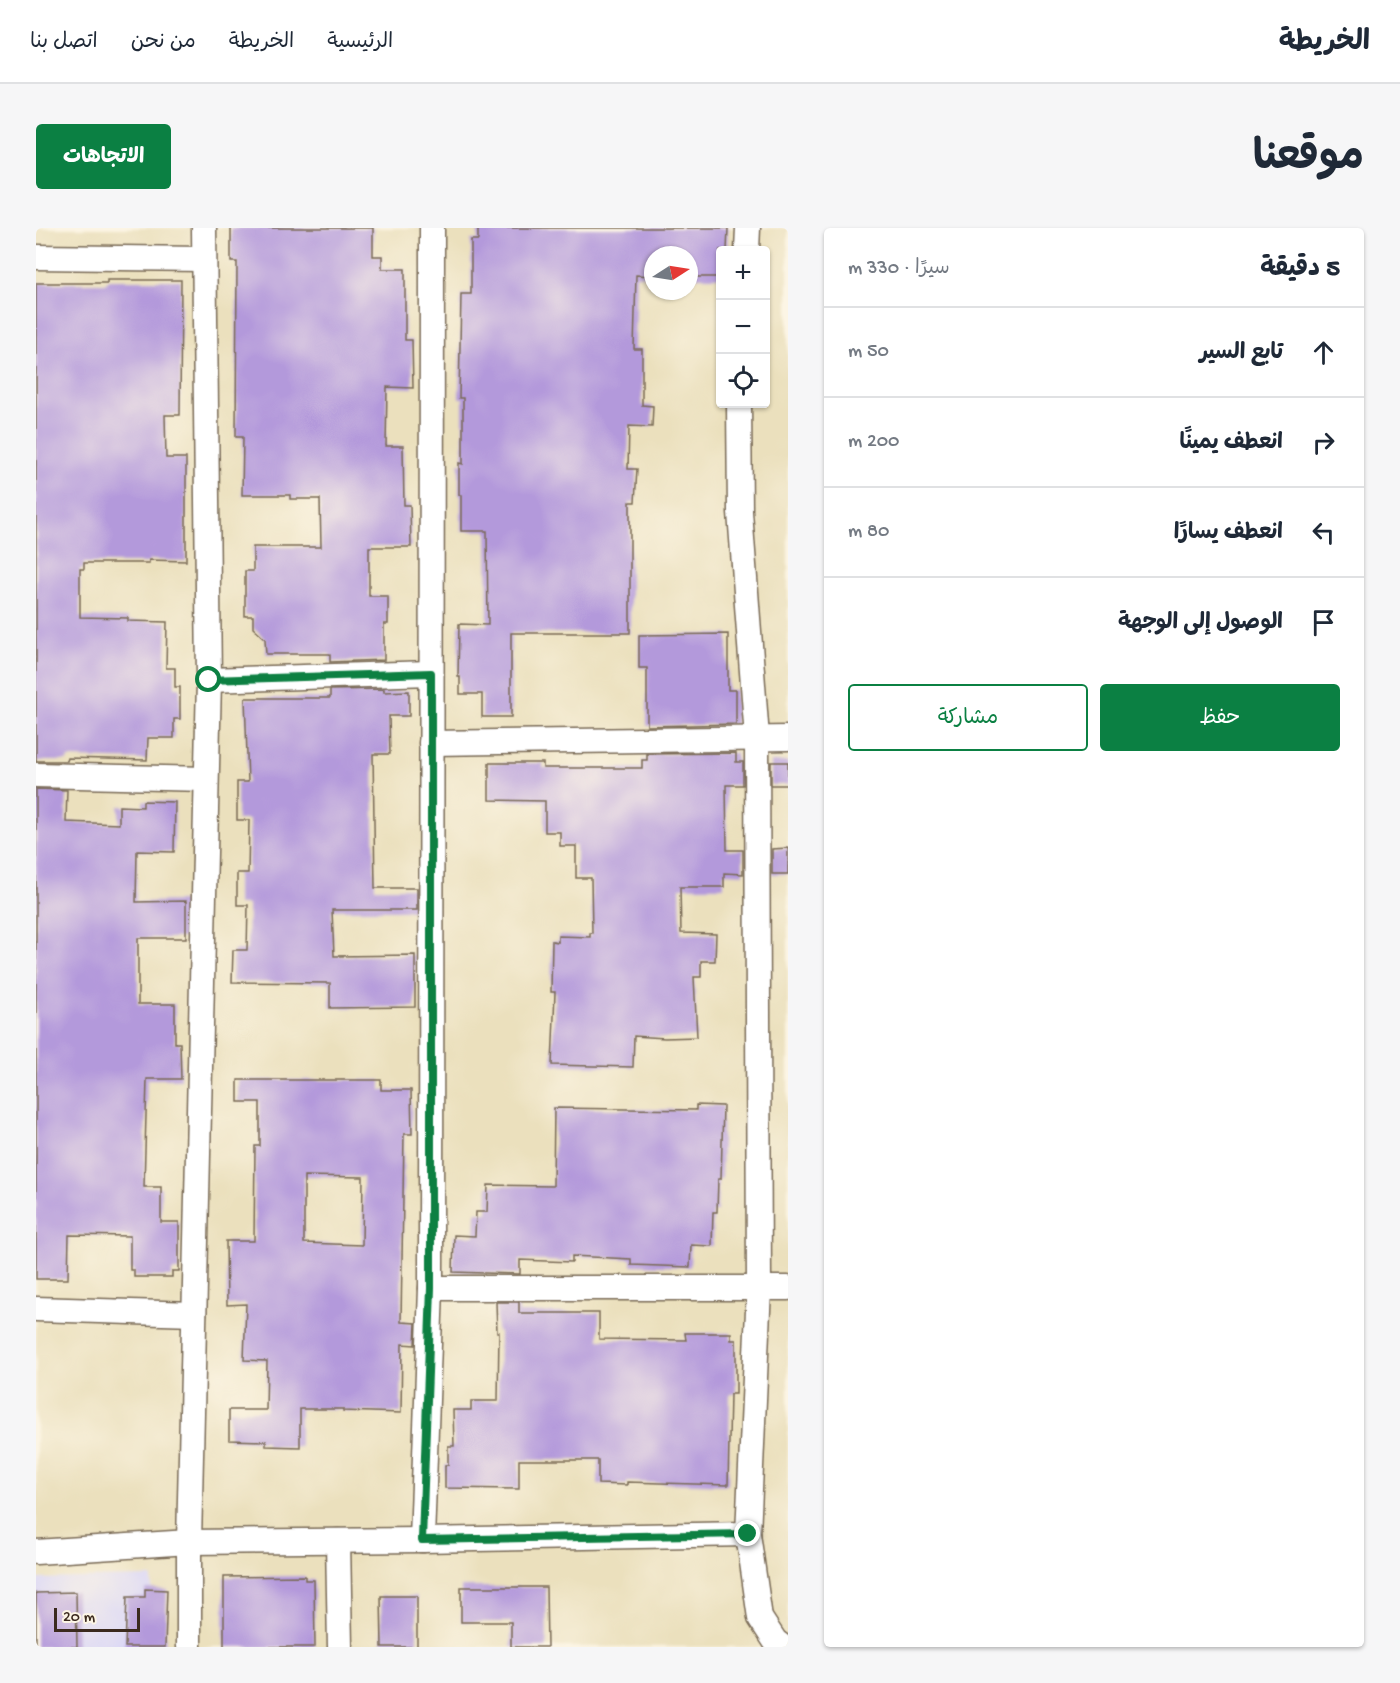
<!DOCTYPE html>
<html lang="ar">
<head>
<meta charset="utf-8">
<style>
	:root { --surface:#fff; --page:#f6f6f7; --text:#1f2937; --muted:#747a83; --line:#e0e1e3; --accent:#0b8043 }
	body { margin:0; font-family:"Gochi Hand","Playpen Sans Arabic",sans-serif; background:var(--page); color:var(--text); direction:rtl }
	.controls { position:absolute; right:18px; top:18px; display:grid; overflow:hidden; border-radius:6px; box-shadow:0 2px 4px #0004 }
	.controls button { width:54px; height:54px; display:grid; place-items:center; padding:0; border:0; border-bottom:2px solid var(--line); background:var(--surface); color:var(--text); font:30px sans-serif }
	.compass { position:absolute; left:608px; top:18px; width:54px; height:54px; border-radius:50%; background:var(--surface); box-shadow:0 2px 4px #0004; rotate:78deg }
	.scale { position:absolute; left:18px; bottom:15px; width:86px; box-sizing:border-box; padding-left:6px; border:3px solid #3b2a1e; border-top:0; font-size:16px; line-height:21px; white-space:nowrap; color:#3b2a1e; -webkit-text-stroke:4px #fcf5e5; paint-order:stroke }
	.stop { position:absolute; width:18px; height:18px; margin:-14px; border:4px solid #0b8043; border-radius:50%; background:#fff }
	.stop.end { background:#0b8043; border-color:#fff; box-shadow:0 2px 6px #0008 }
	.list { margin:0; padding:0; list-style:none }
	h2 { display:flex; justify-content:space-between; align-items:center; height:78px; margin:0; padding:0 24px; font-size:26px }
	h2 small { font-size:20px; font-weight:400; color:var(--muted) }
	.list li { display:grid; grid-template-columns:39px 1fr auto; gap:18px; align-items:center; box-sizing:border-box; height:90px; padding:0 24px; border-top:2px solid var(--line) }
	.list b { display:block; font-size:22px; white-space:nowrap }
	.list em { font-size:20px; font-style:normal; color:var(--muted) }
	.actions { display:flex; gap:12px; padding:18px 24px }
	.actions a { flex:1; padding:14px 0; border:2px solid var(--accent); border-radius:6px; text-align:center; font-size:21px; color:var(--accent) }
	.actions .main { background:var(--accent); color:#fff }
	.icon { flex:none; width:33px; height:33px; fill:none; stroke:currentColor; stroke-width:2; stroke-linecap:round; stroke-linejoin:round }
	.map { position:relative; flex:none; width:752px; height:1419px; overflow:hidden; direction:ltr; border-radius:6px }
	header { display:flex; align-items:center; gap:36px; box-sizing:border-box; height:84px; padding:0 30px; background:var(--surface); border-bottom:2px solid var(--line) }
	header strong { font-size:28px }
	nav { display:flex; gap:33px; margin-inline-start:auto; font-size:21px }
	.intro { display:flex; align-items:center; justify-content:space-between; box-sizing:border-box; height:144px; padding:0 36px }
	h1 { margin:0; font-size:42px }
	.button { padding:15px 27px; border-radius:6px; background:var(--accent); color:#fff; font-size:21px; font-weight:700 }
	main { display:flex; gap:36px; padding:0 36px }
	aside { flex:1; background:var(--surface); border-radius:6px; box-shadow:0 2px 4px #0004 }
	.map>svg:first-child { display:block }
	.built { fill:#d9d6f7 }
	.building { fill:#b399db; fill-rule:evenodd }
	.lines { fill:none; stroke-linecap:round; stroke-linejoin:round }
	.street-casing { stroke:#796a56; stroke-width:27 }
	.street { stroke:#fff; stroke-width:24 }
	.route { stroke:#0b8043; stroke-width:8 }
</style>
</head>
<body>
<header>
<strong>الخريطة</strong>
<nav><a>الرئيسية</a><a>الخريطة</a><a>من نحن</a><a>اتصل بنا</a></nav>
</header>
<div class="intro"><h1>موقعنا</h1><a class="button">الاتجاهات</a></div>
<main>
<aside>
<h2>5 دقيقة<small>سيرًا · 330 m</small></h2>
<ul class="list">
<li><svg class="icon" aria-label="ahead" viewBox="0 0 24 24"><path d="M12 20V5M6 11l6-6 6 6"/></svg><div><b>تابع السير</b></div><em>50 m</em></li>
<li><svg class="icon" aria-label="right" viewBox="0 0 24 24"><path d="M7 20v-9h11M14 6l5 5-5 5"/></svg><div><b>انعطف يمينًا</b></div><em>200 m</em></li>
<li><svg class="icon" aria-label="left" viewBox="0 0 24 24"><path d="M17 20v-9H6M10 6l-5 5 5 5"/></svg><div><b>انعطف يسارًا</b></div><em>80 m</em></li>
<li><svg class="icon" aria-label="arrive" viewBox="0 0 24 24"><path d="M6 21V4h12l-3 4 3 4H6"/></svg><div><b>الوصول إلى الوجهة</b></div></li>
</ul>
<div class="actions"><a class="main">حفظ</a><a>مشاركة</a></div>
</aside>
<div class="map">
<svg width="752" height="1419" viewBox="0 0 752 1419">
	<rect width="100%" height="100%" fill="#fcf5e5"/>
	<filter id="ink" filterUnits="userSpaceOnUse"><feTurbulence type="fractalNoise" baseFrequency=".0167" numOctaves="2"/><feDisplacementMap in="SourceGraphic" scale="12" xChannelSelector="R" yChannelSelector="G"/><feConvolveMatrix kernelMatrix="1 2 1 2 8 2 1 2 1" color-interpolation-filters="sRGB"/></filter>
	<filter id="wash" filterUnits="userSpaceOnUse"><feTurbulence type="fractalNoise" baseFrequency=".008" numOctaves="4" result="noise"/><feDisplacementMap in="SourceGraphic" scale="24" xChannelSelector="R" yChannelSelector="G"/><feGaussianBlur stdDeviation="1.35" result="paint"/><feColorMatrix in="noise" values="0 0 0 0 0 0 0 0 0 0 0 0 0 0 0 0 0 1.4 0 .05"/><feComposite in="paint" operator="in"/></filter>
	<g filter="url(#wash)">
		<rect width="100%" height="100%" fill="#ebe0bd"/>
		<!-- built -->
		<polygon class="built" points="116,1349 115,1419 0,1419 0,1351"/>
		<g id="blocks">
			<!-- building -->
			<g class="building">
				<polygon points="195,0 337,0 337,28 346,28 346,41 369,41 369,112 376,112 377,160 351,159 350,218 367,218 368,277 374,277 375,319 333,319 333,368 352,368 352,396 348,396 348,432 294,434 294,426 230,426 229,411 217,400 217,388 209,388 209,343 217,343 217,319 285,319 284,271 254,271 254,267 206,267 207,209 200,209 201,34 195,34"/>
				<polygon points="442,0 692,0 691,22 684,22 684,49 653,49 653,27 617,27 617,48 600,47 598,121 606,121 606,177 617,178 616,199 593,198 592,241 601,241 599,274 594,274 594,405 475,405 475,489 446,489 446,466 424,466 424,449 422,449 423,396 452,397 451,303 425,303 425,267 423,267 423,235 427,236 427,170 423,170 425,66 435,66 435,12 442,12"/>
				<polygon points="71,52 145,52 144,187 129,187 130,230 150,230 150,333 113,332 113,335 48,335 48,341 44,341 44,389 92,390 92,393 131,394 130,440 139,440 139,459 144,459 144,491 138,491 138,510 112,510 111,532 32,530 31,533 0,533 0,55 71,55"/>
				<polygon points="692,406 692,462 700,462 700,496 611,498 611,440 603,440 603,407"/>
				<polygon points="348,461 348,464 373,463 373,488 353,488 354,526 337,526 339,660 381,660 381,682 296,682 298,728 379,727 379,779 294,780 294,755 196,754 197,722 211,722 212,677 201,677 201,645 212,645 213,592 201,592 201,554 212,554 209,470 294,470 294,462"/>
				<polygon points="700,525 700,534 707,534 707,557 690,557 691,622 707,622 707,646 688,645 688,659 644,659 645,705 680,706 679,733 665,733 665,749 658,749 661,809 629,810 598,808 597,839 516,837 519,764 515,764 516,713 522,714 522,708 554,709 554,705 556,705 555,650 540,650 540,618 524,618 524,604 509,604 509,573 453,572 453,535 507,535 507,540 606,540 606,532 611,532 611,526"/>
				<rect x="735" y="534" width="17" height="23"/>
				<polygon points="0,561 31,562 30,594 83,596 83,578 107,579 107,573 139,574 138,624 101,623 100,674 150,673 150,710 102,710 102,776 139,776 139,815 144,815 145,851 111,851 108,959 125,959 125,994 143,994 143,1043 136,1043 136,1049 98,1049 98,1042 94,1042 94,1008 33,1007 32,1051 0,1051"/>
				<polygon points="752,620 752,646 736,646 736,621"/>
				<path d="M202 852H345V862H375L376 906H368L365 1094 380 1095 379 1117 366 1116 365 1185 307 1183V1181H264V1219L230 1218V1213L193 1212V1182H230L231 1133 208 1132 210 1076 191 1077 190 1013H218L219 918H224V874H202ZM268 948 327 949 326 1017 268 1015Z"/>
				<polygon points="660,877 687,878 685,951 682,951 681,984 677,984 676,1018 655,1017 654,1039 595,1037 595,1031 536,1028 536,1034 484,1032 484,1046 417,1044 418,1007 439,1008 440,984 451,984 452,957 517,958 518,880 660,882"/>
				<polygon points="460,1074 483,1074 483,1085 563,1085 563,1111 650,1112 649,1105 695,1105 695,1112 700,1112 700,1166 694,1166 692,1257 591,1254 591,1257 562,1256 562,1232 483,1232 483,1261 409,1260 409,1237 412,1237 412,1218 418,1218 417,1182 435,1182 435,1173 462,1173 463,1104 461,1104"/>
				<polygon points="269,1348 269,1352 278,1352 279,1419 188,1419 188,1349"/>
				<polygon points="425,1359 510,1359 511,1419 475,1419 475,1394 425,1394"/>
				<polygon points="109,1361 131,1362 129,1419 89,1419 91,1369 109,1369"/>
				<polygon points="40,1364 41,1419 0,1419 0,1365"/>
				<polygon points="345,1368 381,1368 381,1419 346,1419"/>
			</g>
		</g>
	</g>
	<g filter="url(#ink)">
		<use href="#blocks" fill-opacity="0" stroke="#796a56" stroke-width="1.5"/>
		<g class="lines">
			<defs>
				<g id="street">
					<polyline points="711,22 712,0"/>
					<polyline points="0,29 167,31"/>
					<polyline points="703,176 704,284 721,510 723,1060 712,1306 724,1390 739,1413 747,1419"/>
					<polyline points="173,452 395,445"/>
					<polyline points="395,515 752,510"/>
					<polyline points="0,547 170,551"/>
					<polyline points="395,1060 752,1060"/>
					<polyline points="0,1081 158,1086"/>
					<polyline points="386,1312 395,1060 396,0"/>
					<polyline points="302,1313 304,1419"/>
					<polyline points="0,1324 153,1314 386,1312 712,1306"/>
					<polyline points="153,1419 153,1314 173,452 168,0"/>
				</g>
			</defs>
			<!-- street casing -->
			<use href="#street" class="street-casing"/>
			<!-- street -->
			<use href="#street" class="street"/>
		</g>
	</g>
	<g class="lines" filter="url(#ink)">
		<!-- route -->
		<polyline class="route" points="173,452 395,445 395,1060 386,1312 712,1306"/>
	</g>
</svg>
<div class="controls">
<button>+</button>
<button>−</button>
<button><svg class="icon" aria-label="locate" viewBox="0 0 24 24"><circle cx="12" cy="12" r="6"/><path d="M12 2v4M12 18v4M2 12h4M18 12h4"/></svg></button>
</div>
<svg class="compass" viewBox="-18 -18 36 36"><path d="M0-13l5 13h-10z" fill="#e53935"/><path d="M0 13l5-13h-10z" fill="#747a83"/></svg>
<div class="scale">20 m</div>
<div class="stop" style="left:173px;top:452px"></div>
<div class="stop end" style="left:712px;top:1306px"></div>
</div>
</main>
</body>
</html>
